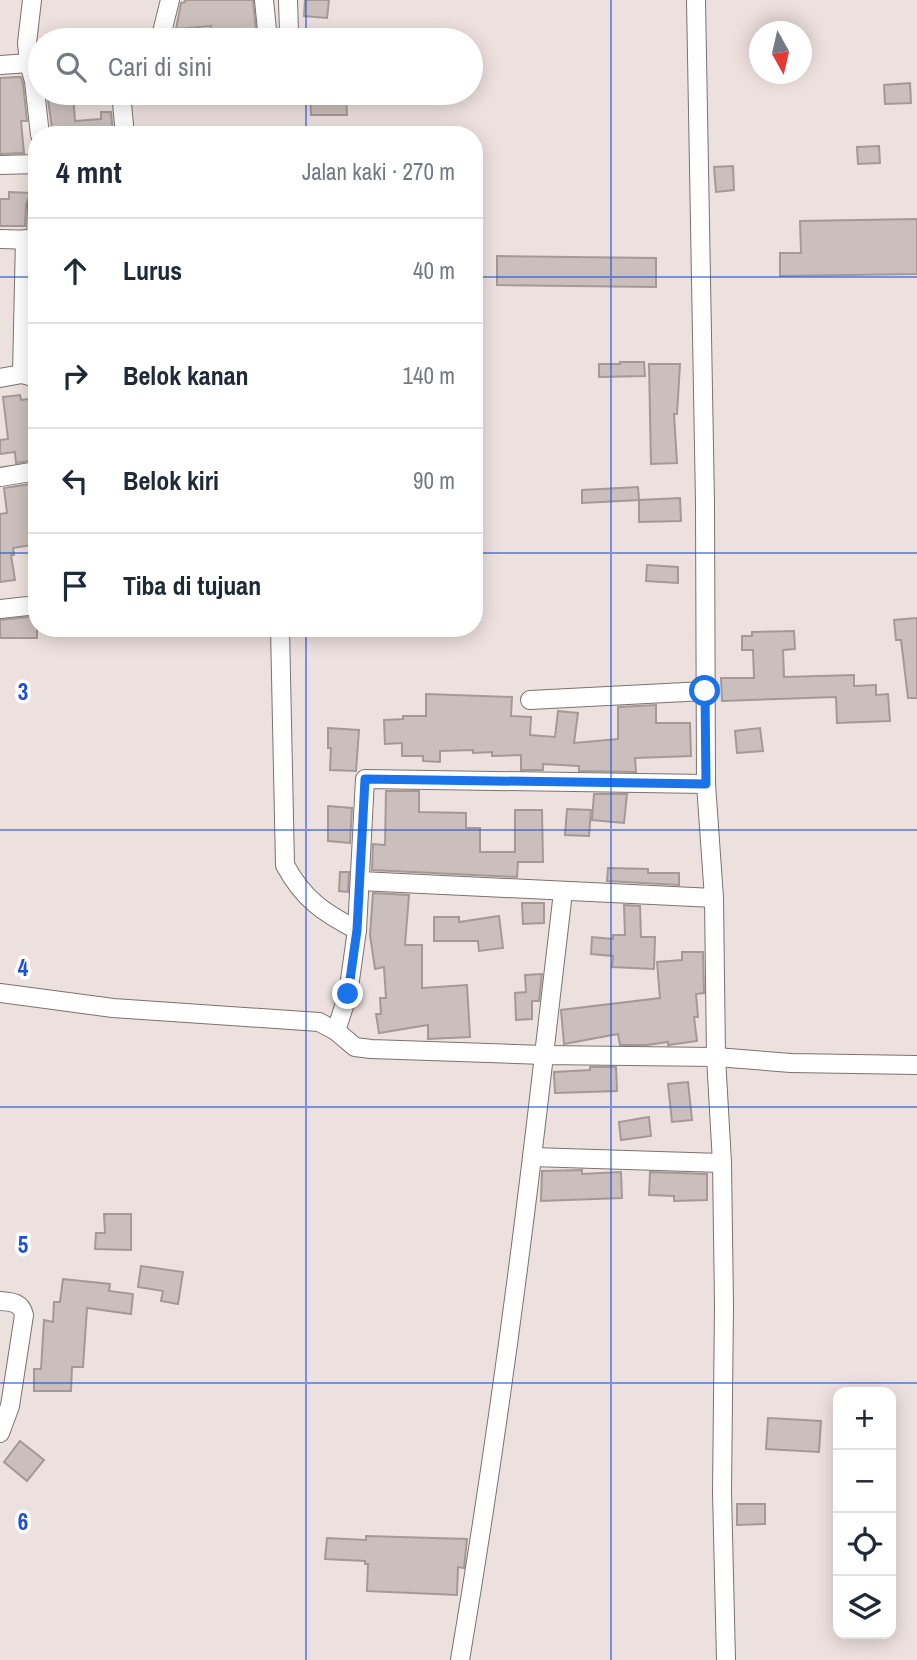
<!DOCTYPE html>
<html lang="id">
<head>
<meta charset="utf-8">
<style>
	:root { --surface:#fff; --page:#f6f6f7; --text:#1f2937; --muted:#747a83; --line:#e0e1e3 }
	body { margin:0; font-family:"Archivo Narrow",sans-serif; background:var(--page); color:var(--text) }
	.controls { position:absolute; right:21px; bottom:21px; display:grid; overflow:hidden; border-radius:14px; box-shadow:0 4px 18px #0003 }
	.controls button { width:63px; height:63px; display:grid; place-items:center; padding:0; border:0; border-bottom:2px solid var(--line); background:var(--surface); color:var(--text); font:35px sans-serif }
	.compass { position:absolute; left:749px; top:21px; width:63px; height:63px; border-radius:50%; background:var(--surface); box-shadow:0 4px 18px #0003; rotate:172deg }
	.stop { position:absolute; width:21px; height:21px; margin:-16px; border:5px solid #1a73e8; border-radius:50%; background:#fff }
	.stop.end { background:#1a73e8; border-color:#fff; box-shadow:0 2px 7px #0008 }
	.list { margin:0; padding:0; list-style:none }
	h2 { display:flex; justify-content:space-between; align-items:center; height:91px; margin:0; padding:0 28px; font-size:30px }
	h2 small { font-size:23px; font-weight:400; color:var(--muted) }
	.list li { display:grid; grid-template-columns:46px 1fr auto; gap:21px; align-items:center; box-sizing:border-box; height:105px; padding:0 28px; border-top:2px solid var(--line) }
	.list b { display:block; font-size:26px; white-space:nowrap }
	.list em { font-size:23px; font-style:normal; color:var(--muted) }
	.icon { flex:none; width:38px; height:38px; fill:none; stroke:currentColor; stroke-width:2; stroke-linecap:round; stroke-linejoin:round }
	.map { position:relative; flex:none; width:917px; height:1660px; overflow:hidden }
	.search { position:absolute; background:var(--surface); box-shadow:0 4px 18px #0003; left:28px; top:28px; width:455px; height:77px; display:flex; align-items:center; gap:18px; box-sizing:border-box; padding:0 24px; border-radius:38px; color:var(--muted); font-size:26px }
	.panel { position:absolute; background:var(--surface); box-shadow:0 4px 18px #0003; left:28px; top:126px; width:455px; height:511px; border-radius:28px }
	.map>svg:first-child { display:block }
	.building { fill:#cbbfbd; stroke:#a49997; stroke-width:2 }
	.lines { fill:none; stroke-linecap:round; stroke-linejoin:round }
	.minor-casing { stroke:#7c7270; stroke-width:20 }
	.minor { stroke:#fff; stroke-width:18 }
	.route { stroke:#1a73e8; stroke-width:9 }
	.grid { fill:none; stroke:#1d4ed8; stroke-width:2; stroke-opacity:0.55 }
	.grid-label { font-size:23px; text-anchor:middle; font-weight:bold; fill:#1d4ed8; stroke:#fff; stroke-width:7; stroke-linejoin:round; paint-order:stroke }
</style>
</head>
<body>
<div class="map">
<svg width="917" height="1660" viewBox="0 0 917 1660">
	<rect width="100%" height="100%" fill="#ede1df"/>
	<!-- building -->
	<g class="building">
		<polygon points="185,0 253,0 257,40 213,40 211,26 176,29 181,3 185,2"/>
		<polygon points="305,0 329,0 327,18 304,16"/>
		<polygon points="17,77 21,77 23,83 27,121 21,121 24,153 0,154 0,78"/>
		<polygon points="910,83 911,103 885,104 884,85"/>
		<polygon points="47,93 73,93 75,121 101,119 101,112 111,112 113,134 53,135"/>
		<polygon points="310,93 346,93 347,115 311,115"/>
		<polygon points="879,146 880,163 858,164 857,147"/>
		<polygon points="733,166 734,190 716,192 714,167"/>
		<polygon points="9,192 30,193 26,205 25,226 0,226 0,199 9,199"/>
		<polygon points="917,219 917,274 780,276 780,253 801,253 800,221"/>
		<polygon points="497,256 656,258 656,287 497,285"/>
		<polygon points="620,362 644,362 645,376 599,377 599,364 620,364"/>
		<polygon points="649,364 680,364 677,414 674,414 677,463 651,464"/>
		<polygon points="20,395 21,400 37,398 37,460 16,463 15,452 0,454 0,440 8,439 3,397"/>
		<polygon points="37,483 37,537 31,538 32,545 13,548 14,555 11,555 15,580 0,582 0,514 7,513 4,488"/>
		<polygon points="638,487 639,500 582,503 582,490"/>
		<polygon points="680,498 681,521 639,522 639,500"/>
		<polygon points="647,565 678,567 678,583 646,581"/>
		<polygon points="37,616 37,638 0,638 0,620"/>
		<polygon points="917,618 917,698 908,698 901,640 896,640 894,620"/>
		<polygon points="794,631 795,649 783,650 784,677 854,675 854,686 876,685 876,695 888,694 890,721 837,723 836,697 722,701 721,678 754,678 753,650 742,650 742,636 752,636 752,632"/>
		<polygon points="426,694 512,697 511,716 531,717 530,735 555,737 558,711 578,713 574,743 618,739 618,707 656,705 656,723 690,723 691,756 635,758 636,772 579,771 579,766 543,764 543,770 521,770 521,755 492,756 492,752 473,753 473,750 440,751 440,762 423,761 423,756 402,756 402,743 385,744 384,720 403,719 403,716 426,716"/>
		<polygon points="328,728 359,730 356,771 330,770 331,748 328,748"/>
		<polygon points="760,728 763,751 737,753 735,731"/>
		<polygon points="386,791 419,791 419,812 466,813 466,828 480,828 480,852 515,852 515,810 542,810 543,862 518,862 517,877 372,870 373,844 385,845"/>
		<polygon points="594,794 627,794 624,823 592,820"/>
		<polygon points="328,806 352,808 350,843 328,841"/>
		<polygon points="567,809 591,810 589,836 565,835"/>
		<polygon points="608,868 648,869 648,873 679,873 679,885 607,881"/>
		<polygon points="340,872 349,872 348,892 339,891"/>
		<polygon points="373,893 409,895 405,945 422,945 422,988 467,985 470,1037 428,1039 428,1025 379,1033 376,1014 381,1014 380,998 386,998 384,967 375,969 370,935"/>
		<polygon points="522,903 544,903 544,923 523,924"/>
		<polygon points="624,905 640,906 641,937 655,937 654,969 612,967 613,956 591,954 592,937 613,939 613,935 625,935"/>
		<polygon points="499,916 503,948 479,951 478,941 434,941 434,917 459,917 459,922"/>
		<polygon points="682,952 703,952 704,993 696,994 698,1017 694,1017 697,1041 668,1045 668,1042 647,1045 620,1045 618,1034 564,1044 561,1010 660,998 657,962 682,960"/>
		<polygon points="542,974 539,1001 532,1001 532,1019 516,1020 515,993 526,992 525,975"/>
		<polygon points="590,1067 616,1067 617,1091 555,1093 554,1072 590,1070"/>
		<polygon points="688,1082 692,1120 672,1122 668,1084"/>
		<polygon points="649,1117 651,1136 621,1140 619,1122"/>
		<polygon points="582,1170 582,1174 621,1172 622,1198 541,1201 542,1171"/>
		<polygon points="650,1172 707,1174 707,1200 674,1201 674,1196 649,1195"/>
		<polygon points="104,1214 131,1214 131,1250 95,1249 96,1233 105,1233"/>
		<polygon points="141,1266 183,1272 178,1304 161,1301 163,1291 138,1287"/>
		<polygon points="63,1279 110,1284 109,1291 133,1294 131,1314 87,1308 83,1367 72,1367 71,1391 34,1391 34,1369 41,1369 44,1320 53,1322 54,1302 60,1302"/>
		<polygon points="768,1418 821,1421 819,1452 766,1449"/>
		<polygon points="20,1441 44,1460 27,1481 4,1462"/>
		<polygon points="737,1504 765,1504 765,1524 737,1525"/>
		<polygon points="366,1536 467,1539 464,1568 458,1567 457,1595 367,1591 368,1564 365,1564 365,1561 325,1559 327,1538 366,1540"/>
	</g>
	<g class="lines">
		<defs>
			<g id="minor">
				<polyline points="264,0 268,40"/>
				<polyline points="288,0 289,32"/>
				<polyline points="696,0 705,503 706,784 714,898 716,1057 722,1163 724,1305 722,1492 726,1660"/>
				<polyline points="155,40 162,32 170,0"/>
				<polyline points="0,65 29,63 27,43 32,0"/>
				<polyline points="121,93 125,135"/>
				<polyline points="40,135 34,81 29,63 40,64"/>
				<polyline points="0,165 37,164"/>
				<polyline points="0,239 35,240"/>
				<polyline points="36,240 37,205"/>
				<polyline points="22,374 25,239"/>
				<polyline points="0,378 22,374 37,378"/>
				<polyline points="0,477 37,471"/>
				<polyline points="0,609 37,605"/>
				<path d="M280 628 285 865C303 899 324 913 357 930"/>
				<polyline points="530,700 705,691"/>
				<polyline points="360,881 714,898"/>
				<polyline points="0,993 113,1008 319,1022 336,1031 355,1047 371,1049 544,1055 563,892"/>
				<polyline points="336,1031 348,994 357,930 365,779 706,784"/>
				<polyline points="532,1157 722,1163"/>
				<path d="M0 1301C12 1302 21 1302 24 1315L10 1406 0 1433"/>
				<path d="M460 1660C494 1459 521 1257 544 1055L716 1057 791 1063 917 1065"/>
			</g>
		</defs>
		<!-- minor casing -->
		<use href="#minor" class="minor-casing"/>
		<!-- minor -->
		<use href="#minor" class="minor"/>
	</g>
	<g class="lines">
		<!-- route -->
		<polyline class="route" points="348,994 357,930 365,779 706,784 705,691"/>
	</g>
	<!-- grid -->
	<path class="grid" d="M306 0V40M611 0V1660M306 93V135M0 277H37M474 277H917M0 553H37M474 553H917M306 628V1660M0 830H917M0 1107H917M0 1383H917"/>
	<g class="grid-label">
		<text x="23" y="700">3</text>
		<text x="23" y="976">4</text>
		<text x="23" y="1253">5</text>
		<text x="23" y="1530">6</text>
	</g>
</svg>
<div class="controls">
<button>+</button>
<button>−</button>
<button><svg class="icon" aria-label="locate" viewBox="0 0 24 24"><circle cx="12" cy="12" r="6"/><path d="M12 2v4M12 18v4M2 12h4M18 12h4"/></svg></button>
<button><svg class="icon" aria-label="layers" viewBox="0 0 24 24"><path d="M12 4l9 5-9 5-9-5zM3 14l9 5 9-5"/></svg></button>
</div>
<svg class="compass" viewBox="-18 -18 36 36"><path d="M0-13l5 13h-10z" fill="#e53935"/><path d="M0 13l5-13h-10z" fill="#747a83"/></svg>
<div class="stop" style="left:705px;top:691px"></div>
<div class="stop end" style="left:348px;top:994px"></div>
<div class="search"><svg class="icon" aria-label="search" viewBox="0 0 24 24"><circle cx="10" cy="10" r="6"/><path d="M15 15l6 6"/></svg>Cari di sini</div>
<section class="panel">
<h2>4 mnt<small>Jalan kaki · 270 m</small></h2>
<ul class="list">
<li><svg class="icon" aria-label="ahead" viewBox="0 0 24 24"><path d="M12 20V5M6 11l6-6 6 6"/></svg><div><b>Lurus</b></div><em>40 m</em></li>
<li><svg class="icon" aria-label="right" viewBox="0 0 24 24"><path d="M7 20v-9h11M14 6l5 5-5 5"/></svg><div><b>Belok kanan</b></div><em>140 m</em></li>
<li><svg class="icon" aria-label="left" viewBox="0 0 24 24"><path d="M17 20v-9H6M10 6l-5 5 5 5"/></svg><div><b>Belok kiri</b></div><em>90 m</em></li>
<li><svg class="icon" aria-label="arrive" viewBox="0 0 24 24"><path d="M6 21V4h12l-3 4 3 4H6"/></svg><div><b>Tiba di tujuan</b></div></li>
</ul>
</section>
</div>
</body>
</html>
